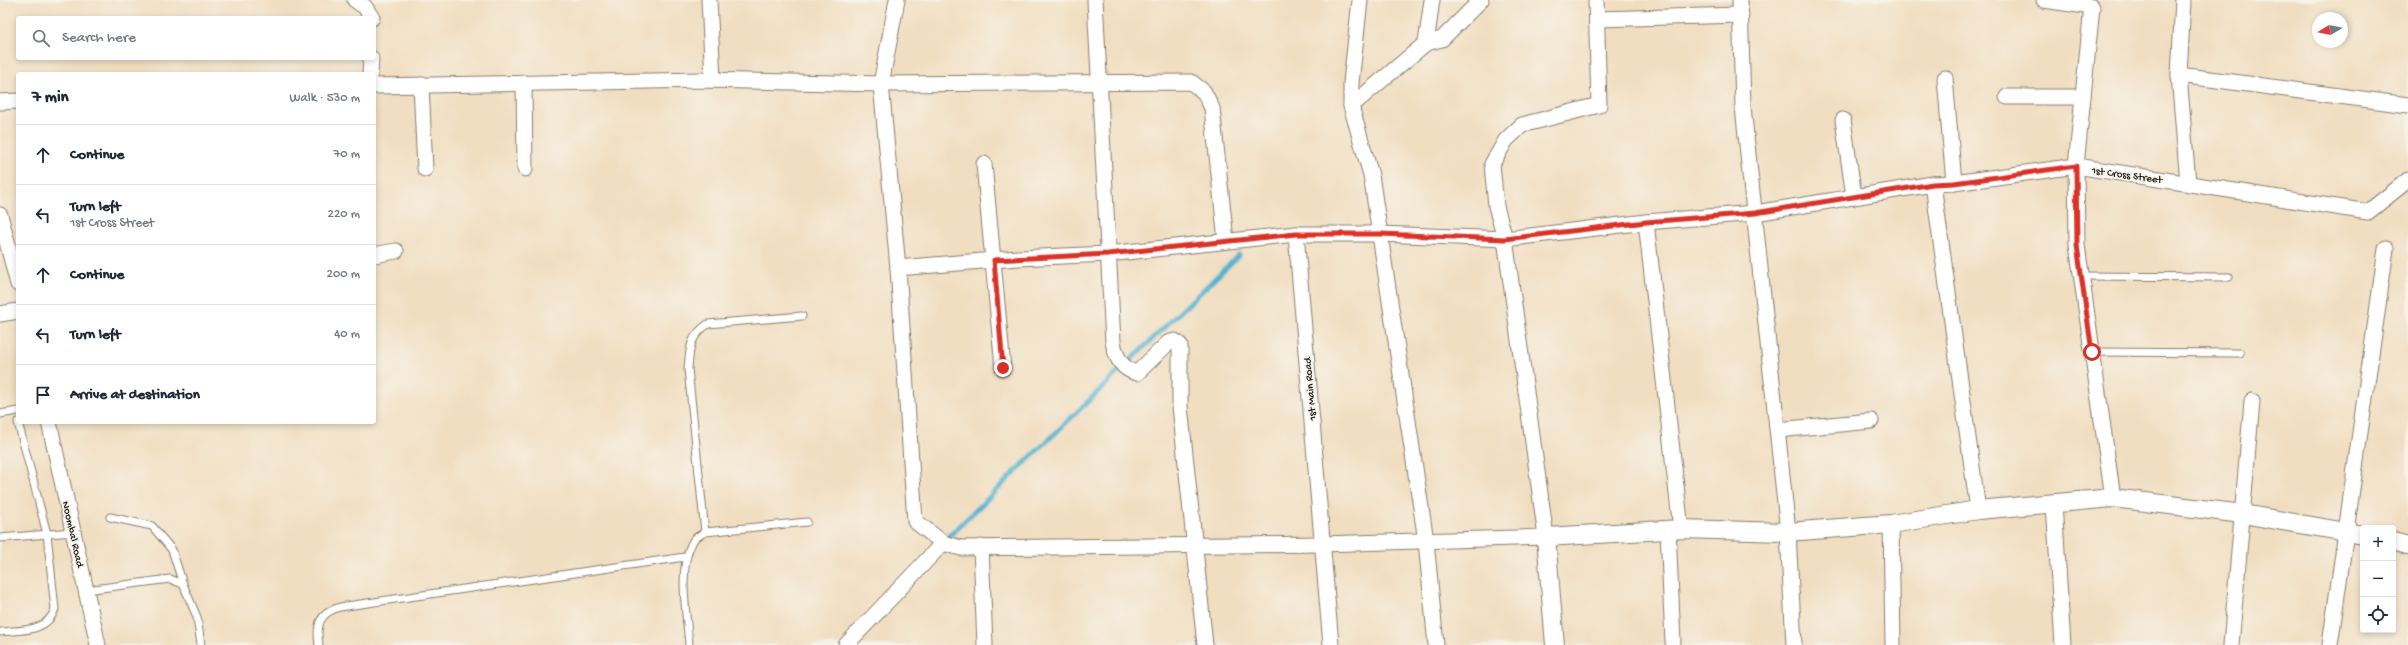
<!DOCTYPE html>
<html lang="en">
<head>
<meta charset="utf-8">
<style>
	:root { --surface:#fff; --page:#f6f6f7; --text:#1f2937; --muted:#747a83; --line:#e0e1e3 }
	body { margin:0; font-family:"Gochi Hand",sans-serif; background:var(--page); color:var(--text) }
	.controls { position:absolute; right:12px; bottom:12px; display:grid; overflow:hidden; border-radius:4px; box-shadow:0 2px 6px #0003 }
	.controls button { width:36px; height:36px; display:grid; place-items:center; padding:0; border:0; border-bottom:1px solid var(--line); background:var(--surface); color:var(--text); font:20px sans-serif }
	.compass { position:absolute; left:2312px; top:12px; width:36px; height:36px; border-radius:50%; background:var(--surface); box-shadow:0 2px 6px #0003; rotate:260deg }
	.stop { position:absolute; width:12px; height:12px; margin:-9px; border:3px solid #d93025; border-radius:50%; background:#fff }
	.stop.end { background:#d93025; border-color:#fff; box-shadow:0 1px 4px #0008 }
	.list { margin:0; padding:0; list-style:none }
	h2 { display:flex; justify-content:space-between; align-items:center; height:52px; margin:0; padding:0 16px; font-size:17px }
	h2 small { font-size:13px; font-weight:400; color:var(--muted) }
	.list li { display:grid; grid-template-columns:26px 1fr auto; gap:12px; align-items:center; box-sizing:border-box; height:60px; padding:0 16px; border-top:1px solid var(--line) }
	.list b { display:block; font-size:15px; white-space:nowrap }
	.list p { margin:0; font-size:13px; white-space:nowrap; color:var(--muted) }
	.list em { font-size:13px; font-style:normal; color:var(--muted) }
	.icon { flex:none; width:22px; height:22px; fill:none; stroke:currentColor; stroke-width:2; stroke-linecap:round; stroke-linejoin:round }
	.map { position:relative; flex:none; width:2408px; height:645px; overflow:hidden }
	.search { position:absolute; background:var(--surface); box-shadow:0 2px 6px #0003; left:16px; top:16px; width:360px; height:44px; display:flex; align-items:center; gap:10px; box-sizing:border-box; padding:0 14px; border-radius:4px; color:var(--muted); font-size:15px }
	.panel { position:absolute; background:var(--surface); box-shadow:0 2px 6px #0003; left:16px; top:72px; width:360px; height:352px; border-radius:4px }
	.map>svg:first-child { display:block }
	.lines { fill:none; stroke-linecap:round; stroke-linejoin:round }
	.stream { stroke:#52b3d1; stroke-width:5 }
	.service-casing { stroke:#867d6e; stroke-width:9 }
	.minor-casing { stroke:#867d6e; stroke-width:17 }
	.tertiary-casing { stroke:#867d6e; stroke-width:20 }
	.service { stroke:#fff; stroke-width:7 }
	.minor { stroke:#fff; stroke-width:15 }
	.tertiary { stroke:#fff; stroke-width:18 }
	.route { stroke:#d93025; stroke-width:5 }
	.labels { text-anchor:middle; stroke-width:3.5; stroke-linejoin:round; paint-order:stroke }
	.street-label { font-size:11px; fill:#1c1c1c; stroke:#f7f3e8 }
</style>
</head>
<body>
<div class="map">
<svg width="2408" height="645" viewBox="0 0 2408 645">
	<rect width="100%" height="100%" fill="#f7f3e8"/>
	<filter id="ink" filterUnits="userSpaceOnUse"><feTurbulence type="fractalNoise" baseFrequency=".025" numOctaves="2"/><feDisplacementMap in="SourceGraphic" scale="8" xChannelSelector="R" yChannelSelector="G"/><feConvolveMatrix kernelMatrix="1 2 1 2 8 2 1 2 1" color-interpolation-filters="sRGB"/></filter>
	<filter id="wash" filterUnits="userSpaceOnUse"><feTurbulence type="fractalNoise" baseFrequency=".012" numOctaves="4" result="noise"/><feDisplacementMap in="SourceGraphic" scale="16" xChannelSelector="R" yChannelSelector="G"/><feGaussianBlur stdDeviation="0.9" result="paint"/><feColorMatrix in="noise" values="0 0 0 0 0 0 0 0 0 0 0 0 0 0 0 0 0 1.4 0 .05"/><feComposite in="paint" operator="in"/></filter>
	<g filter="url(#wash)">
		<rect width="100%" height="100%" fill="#f1dec1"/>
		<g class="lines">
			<!-- stream -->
			<polyline class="stream" points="944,541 1239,255"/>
		</g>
	</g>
	<g filter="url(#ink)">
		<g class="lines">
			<defs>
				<g id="service">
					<polyline points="2081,276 2229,277"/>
					<polyline points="2092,352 2240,353"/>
					<polyline points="0,414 18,411"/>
					<polyline points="110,517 152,526 172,550 183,584"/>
					<polyline points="705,532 807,522"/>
					<polyline points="0,538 73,532"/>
					<polyline points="86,590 170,579 183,584 197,617 201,645"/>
					<path d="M0 632C20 630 47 633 55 609L47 534 18 422"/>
					<path d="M319 645C316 625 319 613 340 607L685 557"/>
					<path d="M689 645C687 616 677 567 693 541 695 537 701 535 705 532L688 369C690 348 689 337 708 324L802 316"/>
				</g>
				<g id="minor">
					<polyline points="355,0 365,7 372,18"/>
					<polyline points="709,0 713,80"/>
					<polyline points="897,0 881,84 898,268 915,521 943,543 961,548 1322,544 1546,537 1505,239 1496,206 1492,164 1506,140 1522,125 1599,105 1596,0"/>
					<path d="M1095 0 1113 342C1116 357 1121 369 1137 373L1168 343 1175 341 1180 345V406L1205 645"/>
					<polyline points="1360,0 1351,83 1351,106 1371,175 1426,541 1436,645"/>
					<polyline points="1740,0 1743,107 1788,532 1794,645"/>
					<polyline points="2044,0 2092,7 2076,166 2077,245 2113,498"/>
					<polyline points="2183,0 2179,75 2188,183"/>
					<polyline points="1597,19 1741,15"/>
					<polyline points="1426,43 1432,0"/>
					<polyline points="370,74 371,58"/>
					<polyline points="2179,75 2408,105"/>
					<polyline points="1945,78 1954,183"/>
					<polyline points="524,83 525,169"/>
					<polyline points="421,85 425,169"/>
					<polyline points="374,86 703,80 881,84 1191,82 1204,92 1212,108 1226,241"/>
					<polyline points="2007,97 2083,97"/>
					<polyline points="0,102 18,101"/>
					<polyline points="1351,106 1426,43 1442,39 1481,0"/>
					<polyline points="1843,120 1854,197"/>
					<polyline points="984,164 1003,368"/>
					<polyline points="1933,184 1978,510"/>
					<polyline points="0,215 18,284"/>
					<polyline points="1646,222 1681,529"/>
					<polyline points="1296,234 1331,645"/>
					<polyline points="374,255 396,251"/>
					<polyline points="898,268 1018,258 1108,254 1296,234 1380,234 1505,239 1646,222 1755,213 1933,184 1954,183 2076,166 2368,212 2408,180"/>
					<polyline points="0,314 18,311"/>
					<polyline points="49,422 98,645"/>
					<polyline points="1778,430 1871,421"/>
					<polyline points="2054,504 2063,645"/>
					<polyline points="1891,524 1893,645"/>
					<polyline points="1668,530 1673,642"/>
					<polyline points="981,547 985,645"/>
					<polyline points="846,645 943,543"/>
					<polyline points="2231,645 2252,401"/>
					<polyline points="2330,645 2386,249"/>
				</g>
				<g id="tertiary">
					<polyline points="2393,542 2408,546"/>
					<polyline points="1555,645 1546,537 1681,529 1788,532 1891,524 1978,510 2113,498 2243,514 2363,535"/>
				</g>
			</defs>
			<!-- service casing -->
			<use href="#service" class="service-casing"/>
			<!-- minor casing -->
			<use href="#minor" class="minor-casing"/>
			<!-- tertiary casing -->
			<use href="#tertiary" class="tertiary-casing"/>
			<!-- service -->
			<use href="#service" class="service"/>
			<!-- minor -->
			<use href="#minor" class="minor"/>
			<!-- tertiary -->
			<use href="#tertiary" class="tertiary"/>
		</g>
	</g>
	<g class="lines" filter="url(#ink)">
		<!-- route -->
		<polyline class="route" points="1003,368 994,260 1108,254 1296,234 1380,234 1505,239 1646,222 1755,213 1933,184 1954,183 2076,166 2077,245 2092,352"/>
	</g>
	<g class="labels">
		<!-- street labels -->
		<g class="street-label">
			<text transform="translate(2127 174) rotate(8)" y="4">1st Cross Street</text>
			<text transform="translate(1309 389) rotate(-95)" y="4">1st Main Road</text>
			<text transform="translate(74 534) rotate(77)" y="4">Noombal Road</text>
		</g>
	</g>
</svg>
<div class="controls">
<button>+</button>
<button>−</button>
<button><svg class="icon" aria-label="locate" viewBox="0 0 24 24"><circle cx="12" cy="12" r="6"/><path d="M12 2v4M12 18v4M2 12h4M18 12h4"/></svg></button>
</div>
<svg class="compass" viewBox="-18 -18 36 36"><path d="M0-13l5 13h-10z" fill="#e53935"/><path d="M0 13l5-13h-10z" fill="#747a83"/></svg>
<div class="stop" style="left:2092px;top:352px"></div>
<div class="stop end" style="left:1003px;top:368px"></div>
<div class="search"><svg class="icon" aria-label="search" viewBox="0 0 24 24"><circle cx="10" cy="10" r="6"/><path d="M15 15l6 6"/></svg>Search here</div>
<section class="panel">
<h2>7 min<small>Walk · 530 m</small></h2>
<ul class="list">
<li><svg class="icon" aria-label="ahead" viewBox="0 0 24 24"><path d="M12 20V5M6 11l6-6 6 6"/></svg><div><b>Continue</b></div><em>70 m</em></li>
<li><svg class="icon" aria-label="left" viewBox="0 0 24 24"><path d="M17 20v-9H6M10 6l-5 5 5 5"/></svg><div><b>Turn left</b><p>1st Cross Street</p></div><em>220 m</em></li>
<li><svg class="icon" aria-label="ahead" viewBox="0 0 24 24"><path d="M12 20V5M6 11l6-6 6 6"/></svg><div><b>Continue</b></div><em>200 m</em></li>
<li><svg class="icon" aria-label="left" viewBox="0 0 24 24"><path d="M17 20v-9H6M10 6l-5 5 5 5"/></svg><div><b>Turn left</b></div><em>40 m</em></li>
<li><svg class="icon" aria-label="arrive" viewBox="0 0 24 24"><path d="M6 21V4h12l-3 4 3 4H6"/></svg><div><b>Arrive at destination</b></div></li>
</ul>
</section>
</div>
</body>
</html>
